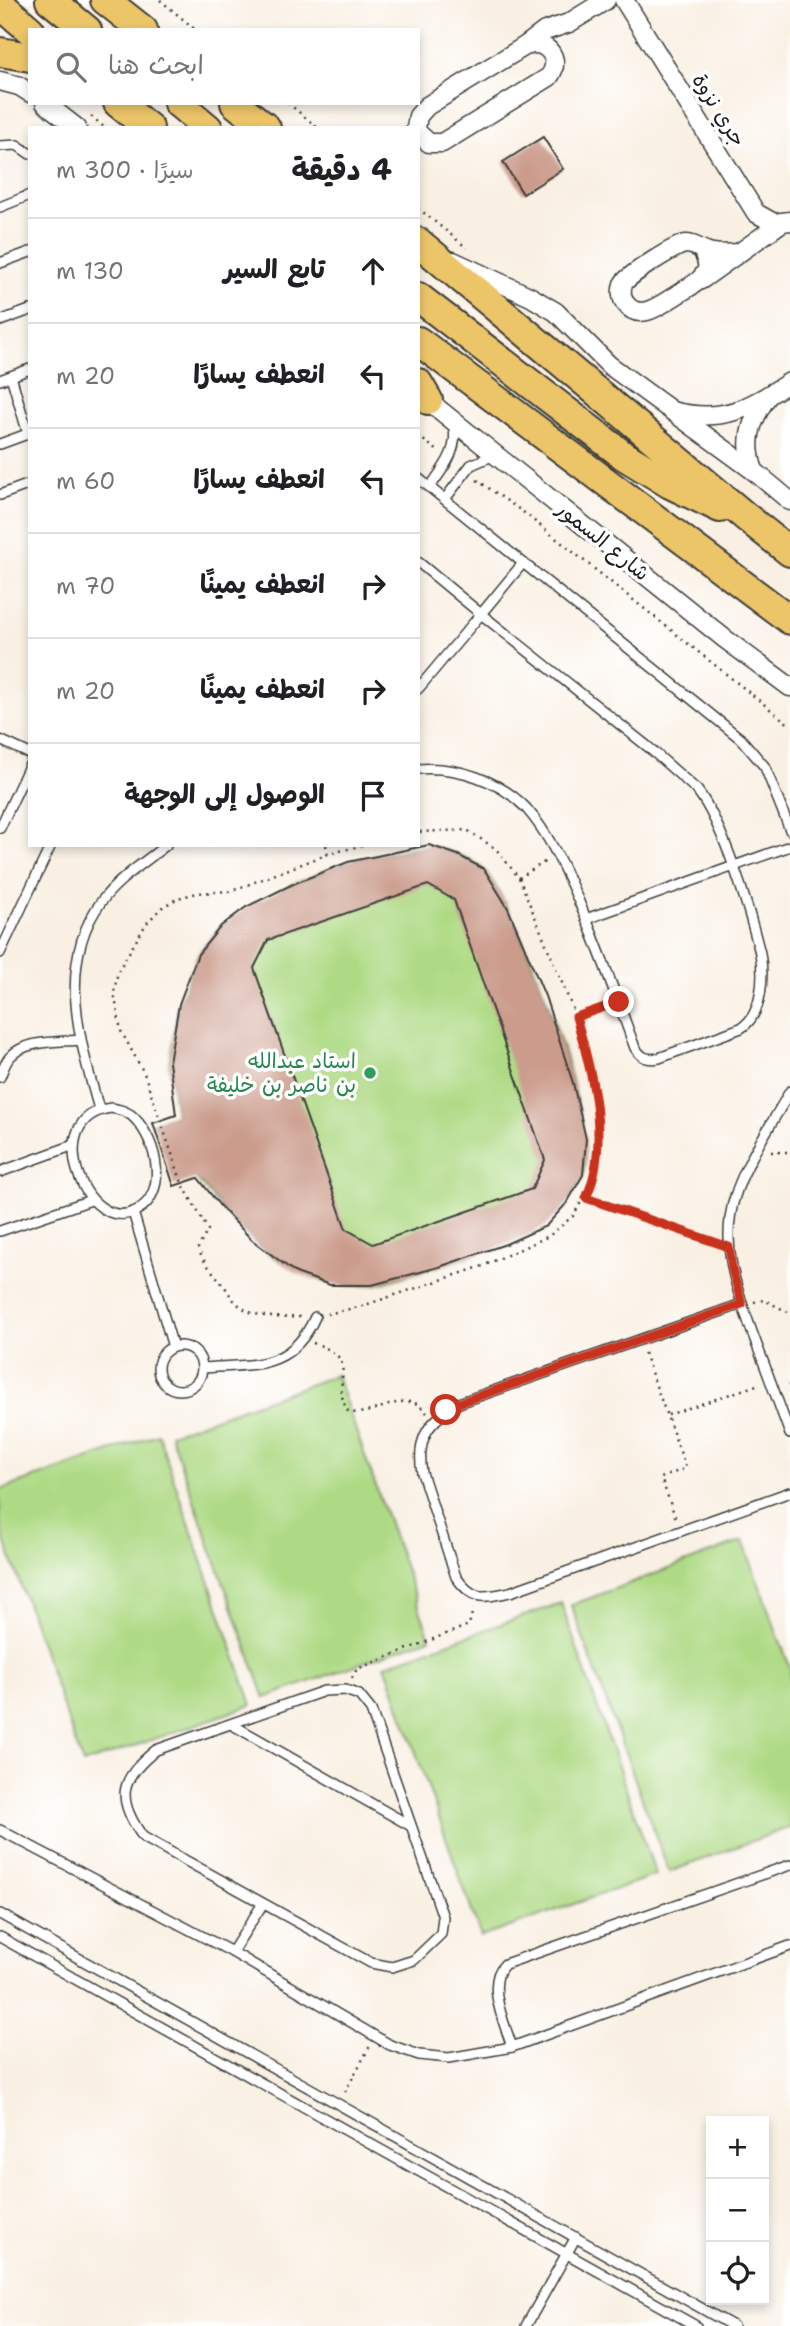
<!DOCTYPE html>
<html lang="ar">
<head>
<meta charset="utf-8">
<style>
	:root { --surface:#fff; --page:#f6f6f6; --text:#202124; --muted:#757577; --line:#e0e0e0 }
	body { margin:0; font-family:"Shantell Sans","Playpen Sans Arabic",sans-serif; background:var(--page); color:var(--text); direction:rtl }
	.controls { position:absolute; right:21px; bottom:21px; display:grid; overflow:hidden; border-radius:0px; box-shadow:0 4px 10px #0003 }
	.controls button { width:63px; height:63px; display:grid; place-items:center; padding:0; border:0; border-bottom:2px solid var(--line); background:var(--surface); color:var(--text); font:35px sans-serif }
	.stop { position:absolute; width:21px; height:21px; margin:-16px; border:5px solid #c8321e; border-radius:50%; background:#fff }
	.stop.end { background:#c8321e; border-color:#fff; box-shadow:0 2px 7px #0008 }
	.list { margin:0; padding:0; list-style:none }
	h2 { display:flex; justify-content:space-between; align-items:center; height:91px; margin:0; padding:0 28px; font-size:30px }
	h2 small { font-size:23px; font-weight:400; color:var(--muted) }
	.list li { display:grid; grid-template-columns:46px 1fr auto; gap:21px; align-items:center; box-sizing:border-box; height:105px; padding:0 28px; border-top:2px solid var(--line) }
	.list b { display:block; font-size:26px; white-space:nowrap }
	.list em { font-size:23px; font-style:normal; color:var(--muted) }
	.icon { flex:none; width:38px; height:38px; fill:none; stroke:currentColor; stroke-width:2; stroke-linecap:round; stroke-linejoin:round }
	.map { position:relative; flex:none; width:790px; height:2326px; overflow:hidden; direction:ltr }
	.search { position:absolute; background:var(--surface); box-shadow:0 4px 10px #0003; left:28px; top:28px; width:392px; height:77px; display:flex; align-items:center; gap:18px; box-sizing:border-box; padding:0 24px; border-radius:0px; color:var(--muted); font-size:26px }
	.panel { position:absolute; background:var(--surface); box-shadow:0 4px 10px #0003; left:28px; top:126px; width:392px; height:721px; border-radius:0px; direction:rtl }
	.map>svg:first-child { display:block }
	.green { fill:#afda85; stroke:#667b50; stroke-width:2 }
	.building { fill:#cb9c8c; fill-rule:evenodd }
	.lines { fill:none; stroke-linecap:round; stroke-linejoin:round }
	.lane-casing { stroke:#3d3c3a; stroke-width:12 }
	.street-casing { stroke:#3d3c3a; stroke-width:21 }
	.primary-casing { stroke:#3d3c3a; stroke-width:32 }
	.path { stroke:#3d3c3a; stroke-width:2.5; stroke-dasharray:2 5; stroke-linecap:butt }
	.lane { stroke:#fff; stroke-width:9 }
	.street { stroke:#fff; stroke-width:18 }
	.primary { stroke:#edc569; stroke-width:28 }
	.route { stroke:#c8321e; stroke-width:9 }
	.leisure-dot { fill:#2e9e5b; stroke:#fff; stroke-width:2.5 }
	.labels { text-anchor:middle; stroke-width:7; stroke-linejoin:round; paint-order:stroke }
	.street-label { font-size:21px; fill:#1c1c1c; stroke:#fff }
	.leisure-label { font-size:21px; fill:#27864d; stroke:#fff; text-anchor:end }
</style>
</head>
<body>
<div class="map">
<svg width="790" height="2326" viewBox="0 0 790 2326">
	<rect width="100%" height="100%" fill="#fff"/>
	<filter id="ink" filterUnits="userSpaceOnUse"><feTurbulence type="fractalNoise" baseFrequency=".0143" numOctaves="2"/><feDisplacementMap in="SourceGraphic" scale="14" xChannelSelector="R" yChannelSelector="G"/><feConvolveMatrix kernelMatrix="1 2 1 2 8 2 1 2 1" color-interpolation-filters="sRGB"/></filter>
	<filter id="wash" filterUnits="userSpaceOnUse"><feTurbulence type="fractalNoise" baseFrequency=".00686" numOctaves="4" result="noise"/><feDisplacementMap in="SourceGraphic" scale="28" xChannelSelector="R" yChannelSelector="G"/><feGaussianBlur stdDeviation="1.57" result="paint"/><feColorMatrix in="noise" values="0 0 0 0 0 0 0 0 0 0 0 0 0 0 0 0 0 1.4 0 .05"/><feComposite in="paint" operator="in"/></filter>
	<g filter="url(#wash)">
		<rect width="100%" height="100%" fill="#f9f0e3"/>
		<!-- green -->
		<g class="green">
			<path d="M429 845C447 851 474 857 486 872 522 919 598 1119 583 1175 582 1181 576 1187 573 1193 553 1227 524 1237 488 1250 459 1260 431 1269 402 1277 392 1280 382 1284 371 1285 272 1296 208 1190 153 1123L176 1115 169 1062 179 1004 198 954 221 926 293 884 348 862Z"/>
			<polygon points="336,1375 430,1638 265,1698 170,1434"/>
			<polygon points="158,1434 252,1705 83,1764 0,1526 0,1490"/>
			<polygon points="743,1541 790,1668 790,1827 669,1872 571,1605"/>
			<polygon points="561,1603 656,1875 481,1937 385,1665"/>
		</g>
		<g id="blocks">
			<!-- building -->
			<g class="building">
				<polygon points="543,137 563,169 523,194 503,162"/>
				<path d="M429 845 458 855 484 869 508 908 545 996 573 1083 586 1139 583 1175 567 1203 546 1226 506 1244 439 1267 372 1285H330L296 1273 252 1240 221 1207 198 1178 174 1186 153 1123 176 1115 169 1062 179 1004 198 954 221 926 246 907 293 884 348 862ZM428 885 454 900 545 1160 532 1189 373 1244 346 1229 254 968 268 940Z"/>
			</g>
		</g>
	</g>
	<g filter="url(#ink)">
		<use href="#blocks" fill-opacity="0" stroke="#3d3c3a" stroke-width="2"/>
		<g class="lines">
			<defs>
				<g id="lane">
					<polyline points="0,146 17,145 30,154"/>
					<polyline points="0,207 30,195"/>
					<polyline points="0,263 30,252"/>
					<polyline points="0,321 30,310"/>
					<polyline points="11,376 28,434"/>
					<polyline points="0,380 30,369"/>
					<polyline points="0,444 30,433"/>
					<polyline points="418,478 741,739 765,767 790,830"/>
					<path d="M430 487C444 467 460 449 453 423"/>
					<polyline points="0,495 30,484"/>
					<polyline points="445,499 471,465 494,455"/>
					<polyline points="418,562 481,614 523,563"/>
					<path d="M418 689 481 614 647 746 697 790C724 825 749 909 760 953 764 975 763 1015 741 1028L659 1058C647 1060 642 1058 635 1048 617 999 600 950 579 902 565 870 550 835 526 808 499 780 457 766 418 769"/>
					<polyline points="0,740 30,754"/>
					<polyline points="0,828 30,764"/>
					<polyline points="586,919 790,846"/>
					<polyline points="0,953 51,845"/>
					<path d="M0 1077C3 1070 5 1062 10 1057 24 1040 60 1042 80 1040"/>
					<path d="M790 1091C772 1124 746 1161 735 1196 718 1249 740 1299 758 1348 769 1376 779 1405 790 1434"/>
					<path d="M111 1108C118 1109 125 1111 131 1115 154 1134 169 1186 142 1207 89 1246 37 1117 111 1108Z"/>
					<path d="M99 1109C80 1043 56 963 101 902 118 879 144 863 166 845"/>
					<polyline points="0,1172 74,1145"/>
					<polyline points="133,1212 173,1347"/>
					<polyline points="0,1231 91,1200"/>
					<path d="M742 1304 459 1403C429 1421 416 1437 422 1473L456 1577C473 1601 482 1598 510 1592L790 1492"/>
					<circle cx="180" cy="1368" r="22"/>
					<path d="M202 1368C253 1364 291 1371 315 1317"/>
					<path d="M345 1690 359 1695 371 1710 443 1917 441 1934 414 1960 392 1967 371 1963 143 1837C115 1798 120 1779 156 1750L324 1691Z"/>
					<polyline points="231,1724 411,1826"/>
					<polyline points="0,1830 232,1952 390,2045 419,2055 449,2058 512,2047 790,1946"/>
					<polyline points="0,1914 733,2326"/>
					<polyline points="0,1937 696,2326"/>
					<polyline points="232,1952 262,1905"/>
					<path d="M512 2047C505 2024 485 1983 505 1964L790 1865"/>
					<polyline points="526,2326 576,2237"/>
				</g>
				<g id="street">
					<polyline points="624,0 756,213 774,223 790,221"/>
					<polyline points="0,81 19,86 30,93"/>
					<polyline points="45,103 77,128"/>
					<polyline points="416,128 418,116 427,106 525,46 545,31 569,23 606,0"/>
					<path d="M418 133 429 143H442L549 77C563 59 546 38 525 46"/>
					<path d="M703 251 708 266C704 281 690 286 678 294 663 303 640 323 626 304 621 299 621 290 623 284 628 275 676 245 686 244 695 244 699 249 706 251 716 255 728 254 738 253"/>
					<polyline points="453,261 531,297 556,312 609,365 754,471 790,501"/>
					<polyline points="701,280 781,223"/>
					<polyline points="421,395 725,639 790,687"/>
					<path d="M676 412C726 423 749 407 790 382"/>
					<path d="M754 471C744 442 750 422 767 397"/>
				</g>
				<g id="primary">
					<polyline points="50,0 87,30"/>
					<polyline points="105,0 143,30"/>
					<polyline points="0,4 30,30"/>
					<polyline points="0,52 30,57"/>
					<polyline points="118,103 149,128"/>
					<polyline points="178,103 208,128"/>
					<polyline points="235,103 266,128"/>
					<polyline points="418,242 746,517 790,552"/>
					<polyline points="418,297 623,455 670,484 720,508"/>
					<polyline points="418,341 790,620"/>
					<polyline points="418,383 428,400"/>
				</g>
			</defs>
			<!-- lane casing -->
			<use href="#lane" class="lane-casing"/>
			<!-- street casing -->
			<use href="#street" class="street-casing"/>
			<!-- primary casing -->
			<use href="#primary" class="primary-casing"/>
			<!-- path -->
			<g class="path">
				<polyline points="160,0 196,30"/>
				<polyline points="288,103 318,128"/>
				<polyline points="91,116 105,128"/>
				<polyline points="418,208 467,248"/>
				<polyline points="418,436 438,451"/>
				<polyline points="477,480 523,512 790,725"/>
				<polyline points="326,845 328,854"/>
				<polyline points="519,878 546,861"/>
				<polyline points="576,1017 606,1007"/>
				<polyline points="771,1152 790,1152"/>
				<polyline points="586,1198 715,1242"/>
				<polyline points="754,1302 764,1300 790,1313"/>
				<polyline points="327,1314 359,1307 483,1266 549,1236 573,1216 594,1180 598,1151 594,1080 576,1017 519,878 496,849 467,830 418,832"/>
				<path d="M300 1317C276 1318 249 1319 233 1299 229 1294 227 1289 223 1285 214 1272 203 1263 198 1248L208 1230 182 1183 144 1073 121 1031 114 992 118 971 146 924 161 908 178 898 197 893 231 891 328 854 364 845"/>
				<path d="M313 1343C365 1360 328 1379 348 1411 368 1419 395 1396 414 1403 419 1404 423 1409 427 1413"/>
				<polyline points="644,1353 686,1468 661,1478 676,1519"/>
				<polyline points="790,1385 788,1386 790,1391"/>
				<polyline points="668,1415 757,1385"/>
				<polyline points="352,1678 357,1669 469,1625 473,1609"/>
				<polyline points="345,2092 370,2046"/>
			</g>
			<!-- lane -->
			<use href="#lane" class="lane"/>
			<!-- street -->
			<use href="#street" class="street"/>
			<!-- primary -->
			<use href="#primary" class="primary"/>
		</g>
	</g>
	<g class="lines" filter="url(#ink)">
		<!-- route -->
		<path class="route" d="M446 1410 459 1403 742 1304 732 1269 729 1247 586 1198C611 1143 592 1072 576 1017L619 1002"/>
	</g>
	<!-- markers -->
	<circle class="leisure-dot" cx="370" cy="1073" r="7"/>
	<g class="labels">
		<!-- street labels -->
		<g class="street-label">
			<text transform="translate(719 110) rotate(58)" y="7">جري نزوة</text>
			<text transform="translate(603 541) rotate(39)" y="7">شارع السمور</text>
		</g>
		<!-- leisure labels -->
		<g class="leisure-label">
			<text x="356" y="1068">استاد عبدالله<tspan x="356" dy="24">بن ناصر بن خليفة</tspan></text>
		</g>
	</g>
</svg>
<div class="controls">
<button>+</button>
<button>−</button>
<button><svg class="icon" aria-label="locate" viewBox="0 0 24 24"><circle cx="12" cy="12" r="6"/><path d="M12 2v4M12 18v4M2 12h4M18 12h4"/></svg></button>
</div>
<div class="stop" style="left:446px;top:1410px"></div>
<div class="stop end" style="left:619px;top:1002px"></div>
<div class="search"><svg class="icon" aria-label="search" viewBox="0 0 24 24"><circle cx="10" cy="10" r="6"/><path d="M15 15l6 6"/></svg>ابحث هنا</div>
<section class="panel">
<h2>4 دقيقة<small>سيرًا · 300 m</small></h2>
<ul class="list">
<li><svg class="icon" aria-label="ahead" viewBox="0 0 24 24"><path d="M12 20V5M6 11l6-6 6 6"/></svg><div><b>تابع السير</b></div><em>130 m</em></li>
<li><svg class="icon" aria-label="left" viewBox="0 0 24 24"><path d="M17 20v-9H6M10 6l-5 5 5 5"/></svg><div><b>انعطف يسارًا</b></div><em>20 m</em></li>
<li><svg class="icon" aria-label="left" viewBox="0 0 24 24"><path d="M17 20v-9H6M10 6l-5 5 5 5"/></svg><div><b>انعطف يسارًا</b></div><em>60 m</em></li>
<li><svg class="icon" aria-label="right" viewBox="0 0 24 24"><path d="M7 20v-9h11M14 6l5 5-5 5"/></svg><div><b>انعطف يمينًا</b></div><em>70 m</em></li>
<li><svg class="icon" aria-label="right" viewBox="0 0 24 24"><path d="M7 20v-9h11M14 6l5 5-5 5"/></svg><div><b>انعطف يمينًا</b></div><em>20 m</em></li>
<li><svg class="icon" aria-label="arrive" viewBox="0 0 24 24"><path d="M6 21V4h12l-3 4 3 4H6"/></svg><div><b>الوصول إلى الوجهة</b></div></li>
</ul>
</section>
</div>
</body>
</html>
